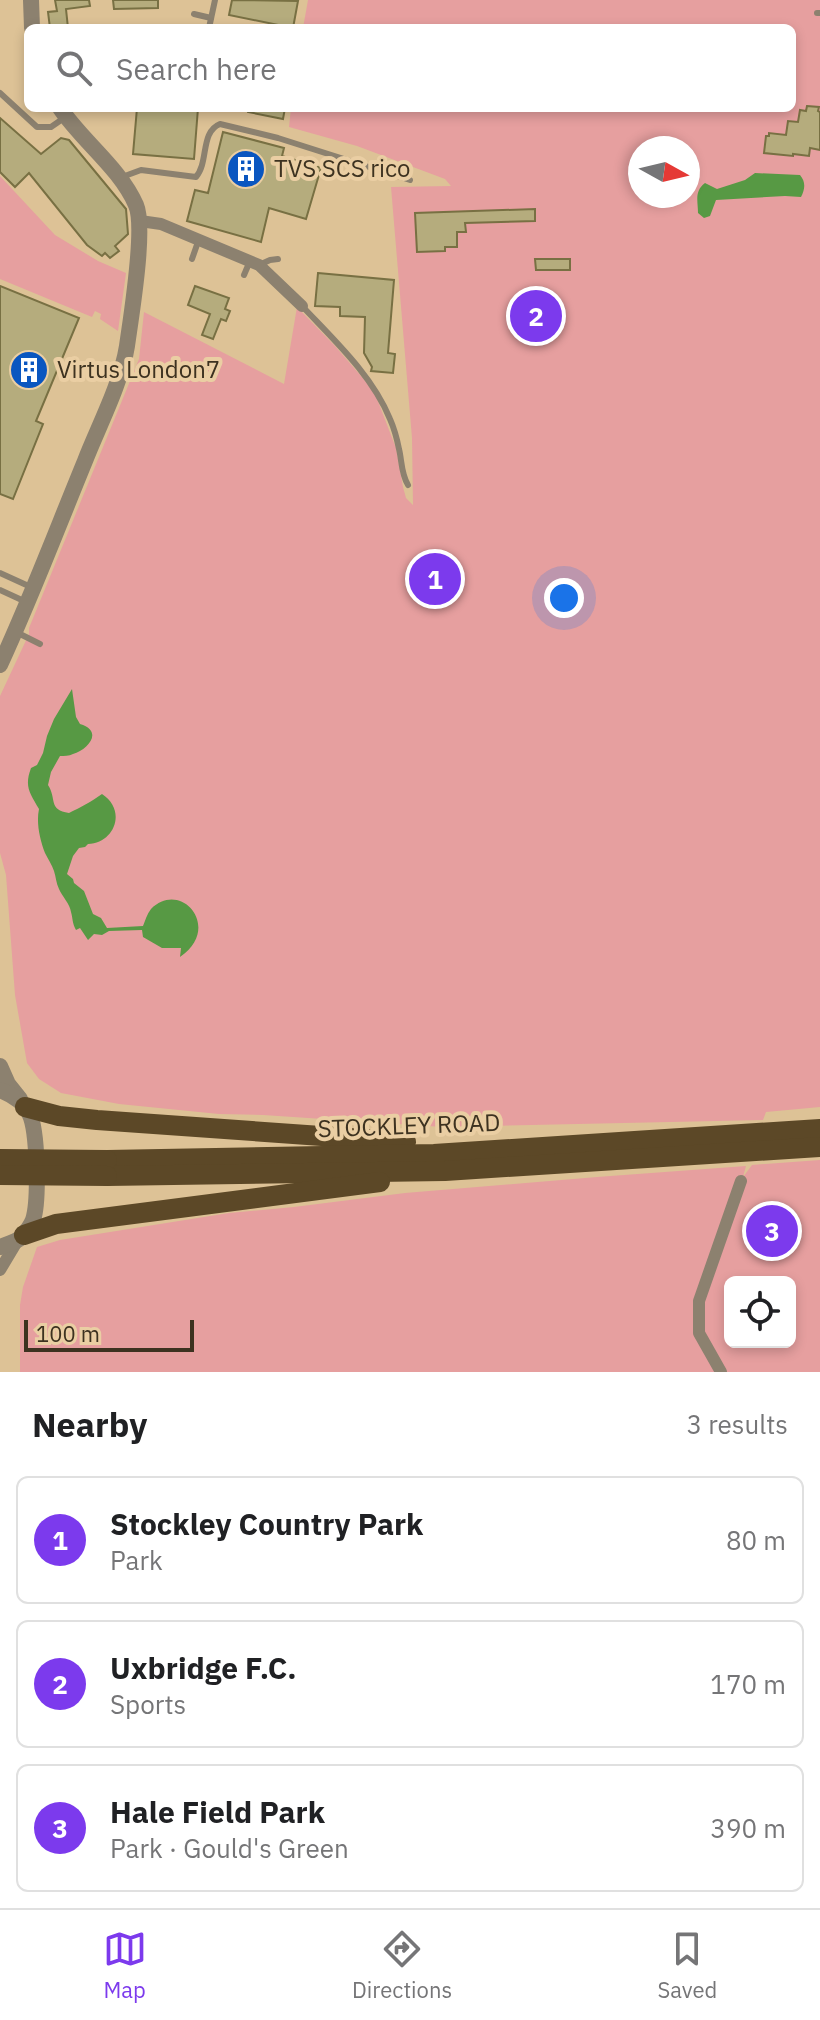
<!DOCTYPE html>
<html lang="en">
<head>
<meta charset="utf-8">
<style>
	:root { --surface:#fff; --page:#f6f6f6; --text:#202124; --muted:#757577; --line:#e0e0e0; --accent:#7c3aed }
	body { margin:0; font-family:"IBM Plex Sans",sans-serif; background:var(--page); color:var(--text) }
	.controls { position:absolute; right:24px; bottom:24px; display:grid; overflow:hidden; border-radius:12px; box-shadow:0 4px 12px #0003 }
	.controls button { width:72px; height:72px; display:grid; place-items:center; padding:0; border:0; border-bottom:2px solid var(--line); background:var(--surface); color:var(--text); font:40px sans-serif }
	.compass { position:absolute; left:628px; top:136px; width:72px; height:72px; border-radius:50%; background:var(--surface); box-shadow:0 4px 12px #0003; rotate:98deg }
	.scale { position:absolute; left:24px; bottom:20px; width:170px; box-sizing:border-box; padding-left:8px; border:4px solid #3d3220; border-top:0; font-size:22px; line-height:28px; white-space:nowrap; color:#3d3220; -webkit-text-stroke:6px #eacea3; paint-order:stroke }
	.you { position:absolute; left:564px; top:598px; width:28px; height:28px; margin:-20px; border:6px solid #fff; border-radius:50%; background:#1a73e8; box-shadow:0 0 0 12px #1a73e833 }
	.badge { display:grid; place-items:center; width:52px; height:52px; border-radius:50%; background:var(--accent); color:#fff; font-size:26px; font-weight:700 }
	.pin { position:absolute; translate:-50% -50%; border:4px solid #fff; box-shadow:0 2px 8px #0006 }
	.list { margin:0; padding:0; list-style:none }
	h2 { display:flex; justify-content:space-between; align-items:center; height:104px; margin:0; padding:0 32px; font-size:34px }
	h2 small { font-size:26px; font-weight:400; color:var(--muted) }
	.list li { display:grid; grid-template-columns:52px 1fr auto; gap:24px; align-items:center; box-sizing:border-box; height:128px; margin:0 16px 16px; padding:0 16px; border:2px solid var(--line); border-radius:12px }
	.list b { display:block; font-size:30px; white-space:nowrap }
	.list p { margin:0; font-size:26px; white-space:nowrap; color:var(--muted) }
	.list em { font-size:26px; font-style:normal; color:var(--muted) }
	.icon { flex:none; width:44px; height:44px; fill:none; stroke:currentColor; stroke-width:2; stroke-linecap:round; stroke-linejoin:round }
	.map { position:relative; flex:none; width:820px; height:1372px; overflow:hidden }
	.search { position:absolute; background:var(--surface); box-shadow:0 4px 12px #0003; left:24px; right:24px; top:24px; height:88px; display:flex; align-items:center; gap:20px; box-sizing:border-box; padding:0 28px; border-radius:12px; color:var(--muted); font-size:30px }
	.sheet { height:536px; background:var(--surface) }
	nav { display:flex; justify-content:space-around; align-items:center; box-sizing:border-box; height:112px; border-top:2px solid var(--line); background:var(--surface); font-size:22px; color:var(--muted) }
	nav a { display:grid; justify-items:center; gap:4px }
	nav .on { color:var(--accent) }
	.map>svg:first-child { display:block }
	.green { fill:#e69f9f; fill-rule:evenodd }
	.water { fill:#579944 }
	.building { fill:#b5ac7d; stroke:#787043; stroke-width:2 }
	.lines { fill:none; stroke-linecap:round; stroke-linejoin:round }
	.service { stroke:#8c816f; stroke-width:6 }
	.minor { stroke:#8c816f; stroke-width:12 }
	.tertiary { stroke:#8c816f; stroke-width:16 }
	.primary { stroke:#5c4827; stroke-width:20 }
	.primary-bridge { stroke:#5c4827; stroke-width:20 }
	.labels { text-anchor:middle; stroke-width:8; stroke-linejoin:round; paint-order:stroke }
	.poi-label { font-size:24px; fill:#3d3220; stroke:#eacea3; text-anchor:start }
	.street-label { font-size:24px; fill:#3d3220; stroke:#eacea3 }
</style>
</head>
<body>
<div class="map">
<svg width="820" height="1372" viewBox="0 0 820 1372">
	<rect width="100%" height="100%" fill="#ddc296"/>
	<!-- green -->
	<g class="green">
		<path d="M308 0H820V1107L766 1112 763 1120 443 1127 263 1115 219 1114 119 1104 61 1093 39 1079 27 1063 15 995 6 875 0 853V696L29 634V628L139 359 144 312 284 384 297 307 335 346 374 391 396 448 403 487 406 498 413 505 412 438 391 187 451 186 445 179 357 146 289 127 291 108H792V28H303ZM640 148H688V196H640Z"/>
		<polygon points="0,176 55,235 98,261 126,273 118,331 100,319 101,314 95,311 92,317 0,279"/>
		<path d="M820 1160V1372H20V1305L23 1287 37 1247 60 1240 229 1213 294 1207 405 1193 597 1177 746 1166 743 1177 752 1165ZM730 1282H790V1342H730Z"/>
	</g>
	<!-- water -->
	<g class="water">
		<path d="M755 173 800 175C806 182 805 189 801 197L785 196 716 200 710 216 704 218 698 213C698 202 694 191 705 183L717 189 745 180Z"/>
		<path d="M72 689 76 717 80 724C104 731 88 750 73 754 69 756 64 756 60 756L51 772 48 785C57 799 48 810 69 813 81 807 91 802 102 794 127 810 115 843 88 844L85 847 79 848 73 856 67 874 73 879 74 883 84 891 93 914 101 918 107 928 143 926C145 921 147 914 151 909 181 879 223 928 180 957L181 948H162L143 937 142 930 109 931 102 935 94 934 88 940 80 928 76 930C72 923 73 919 71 912 70 904 62 896 59 889 56 883 56 877 54 871 52 865 48 859 45 853 40 840 36 823 39 809 30 793 24 787 31 768L37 765 43 753 47 736 54 719Z"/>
	</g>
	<!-- building -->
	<g class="building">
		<polygon points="55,0 89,0 90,6 66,9 68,28 50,28 48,12 57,11"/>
		<polygon points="113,0 158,0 158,8 114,9"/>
		<polygon points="232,0 298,1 293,28 229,15"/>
		<polygon points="807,106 819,107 818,111 820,112 820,150 810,148 809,156 793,154 793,156 764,153 766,136 769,136 769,133 786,135 788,121 798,122 800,110 806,111"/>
		<polygon points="137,108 198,108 194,159 133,154"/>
		<polygon points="248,108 285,108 283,119 248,112"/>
		<polygon points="0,118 41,154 61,138 69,140 126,209 128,234 115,246 119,251 110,258 105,253 102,256 87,245 29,173 15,187 0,172"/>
		<polygon points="223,132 284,148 282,156 321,168 306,219 269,208 261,242 187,221 195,190 208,193"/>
		<polygon points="535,209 535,221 465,223 466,232 457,232 457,247 445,247 445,251 417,252 415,213"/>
		<polygon points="535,259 570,259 570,270 536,270"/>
		<polygon points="318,273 394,280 388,353 395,354 393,373 371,371 372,367 364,353 365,317 340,316 340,307 315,306"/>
		<polygon points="0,286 79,318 36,421 43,424 13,499 0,494"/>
		<polygon points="195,286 229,298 225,309 230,311 226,321 221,319 213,339 202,335 210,314 188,305"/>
	</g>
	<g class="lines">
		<!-- service -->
		<g class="service">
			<polyline points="817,13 820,13"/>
			<polyline points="194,14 211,18"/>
			<polyline points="209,28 215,0"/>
			<polyline points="0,93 37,127 51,127 64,118"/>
			<path d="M122 177 141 170 196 177C209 162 200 132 220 124L278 138 410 180"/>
			<polyline points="192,259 199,239"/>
			<polyline points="259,265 270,260 278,259"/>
			<polyline points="244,275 250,261"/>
			<path d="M302 306C334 340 372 375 390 419 394 428 397 439 399 449 402 461 401 474 408 485"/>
			<polyline points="0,573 33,588"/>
			<polyline points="0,590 24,601"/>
			<polyline points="18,633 40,644"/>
		</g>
		<!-- minor -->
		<g class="minor">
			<polyline points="140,221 161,224 259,265 302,306"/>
			<polyline points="0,1270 18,1240"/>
			<polyline points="721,1372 699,1333 699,1301 741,1181"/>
		</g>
		<!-- tertiary -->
		<g class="tertiary">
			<polyline points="31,0 32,28"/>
			<path d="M0 665C31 598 57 529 85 461 99 425 121 384 127 346 131 317 146 228 136 205 120 168 82 141 60 108"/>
			<polyline points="0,1066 8,1084 20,1099"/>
			<path d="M0 1090C13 1095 23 1101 29 1113 38 1130 39 1202 33 1220 31 1225 26 1232 23 1236 17 1242 8 1244 0 1247"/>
		</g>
		<!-- primary -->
		<g class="primary">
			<polyline points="25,1107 59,1116 97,1120 406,1142"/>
			<polyline points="107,1160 434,1154 820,1129"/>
			<polyline points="107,1176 445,1171 820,1147"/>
			<polyline points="24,1235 56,1224 380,1182"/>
		</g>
		<!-- primary-bridge -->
		<g class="primary-bridge">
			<polyline points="0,1159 107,1160"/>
			<polyline points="0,1175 107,1176"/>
		</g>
	</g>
	<!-- icons -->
	<defs>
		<symbol id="building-disc" viewBox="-11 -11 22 22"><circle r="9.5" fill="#0a56c0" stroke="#eacea3"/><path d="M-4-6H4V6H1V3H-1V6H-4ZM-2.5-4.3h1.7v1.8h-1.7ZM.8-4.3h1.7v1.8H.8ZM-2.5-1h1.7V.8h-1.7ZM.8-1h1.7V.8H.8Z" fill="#fff"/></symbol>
	</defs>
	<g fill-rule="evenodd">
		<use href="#building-disc" x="224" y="147" width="44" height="44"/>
		<use href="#building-disc" x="7" y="348" width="44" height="44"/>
	</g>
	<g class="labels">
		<!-- poi labels -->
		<g class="poi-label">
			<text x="274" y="177">TVS SCS rico</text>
			<text x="57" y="378">Virtus London7</text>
		</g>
		<!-- street labels -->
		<g class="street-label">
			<text transform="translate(409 1126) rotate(-2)" y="8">STOCKLEY ROAD</text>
		</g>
	</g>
</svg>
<div class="controls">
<button><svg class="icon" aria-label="locate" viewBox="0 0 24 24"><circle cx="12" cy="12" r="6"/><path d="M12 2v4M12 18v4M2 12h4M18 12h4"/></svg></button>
</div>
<svg class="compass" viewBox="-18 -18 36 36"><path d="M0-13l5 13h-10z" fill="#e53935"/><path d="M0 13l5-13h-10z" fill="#757577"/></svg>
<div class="scale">100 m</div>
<div class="you"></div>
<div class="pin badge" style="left:435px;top:579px">1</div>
<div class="pin badge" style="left:536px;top:316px">2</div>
<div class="pin badge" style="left:772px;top:1231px">3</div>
<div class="search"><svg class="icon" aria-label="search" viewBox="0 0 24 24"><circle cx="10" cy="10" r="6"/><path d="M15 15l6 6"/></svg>Search here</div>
</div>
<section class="sheet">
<h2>Nearby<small>3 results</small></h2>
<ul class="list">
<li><span class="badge">1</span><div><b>Stockley Country Park</b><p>Park</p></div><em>80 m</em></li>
<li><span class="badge">2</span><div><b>Uxbridge F.C.</b><p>Sports</p></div><em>170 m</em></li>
<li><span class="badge">3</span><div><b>Hale Field Park</b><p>Park · Gould's Green</p></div><em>390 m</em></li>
</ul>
</section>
<nav>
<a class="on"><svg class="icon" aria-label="map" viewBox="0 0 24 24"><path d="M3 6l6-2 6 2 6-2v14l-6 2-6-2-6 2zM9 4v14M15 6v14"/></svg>Map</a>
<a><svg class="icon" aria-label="directions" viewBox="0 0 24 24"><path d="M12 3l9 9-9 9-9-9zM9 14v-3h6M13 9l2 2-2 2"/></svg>Directions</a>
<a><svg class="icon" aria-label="saved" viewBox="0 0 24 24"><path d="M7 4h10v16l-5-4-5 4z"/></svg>Saved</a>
</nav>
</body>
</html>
